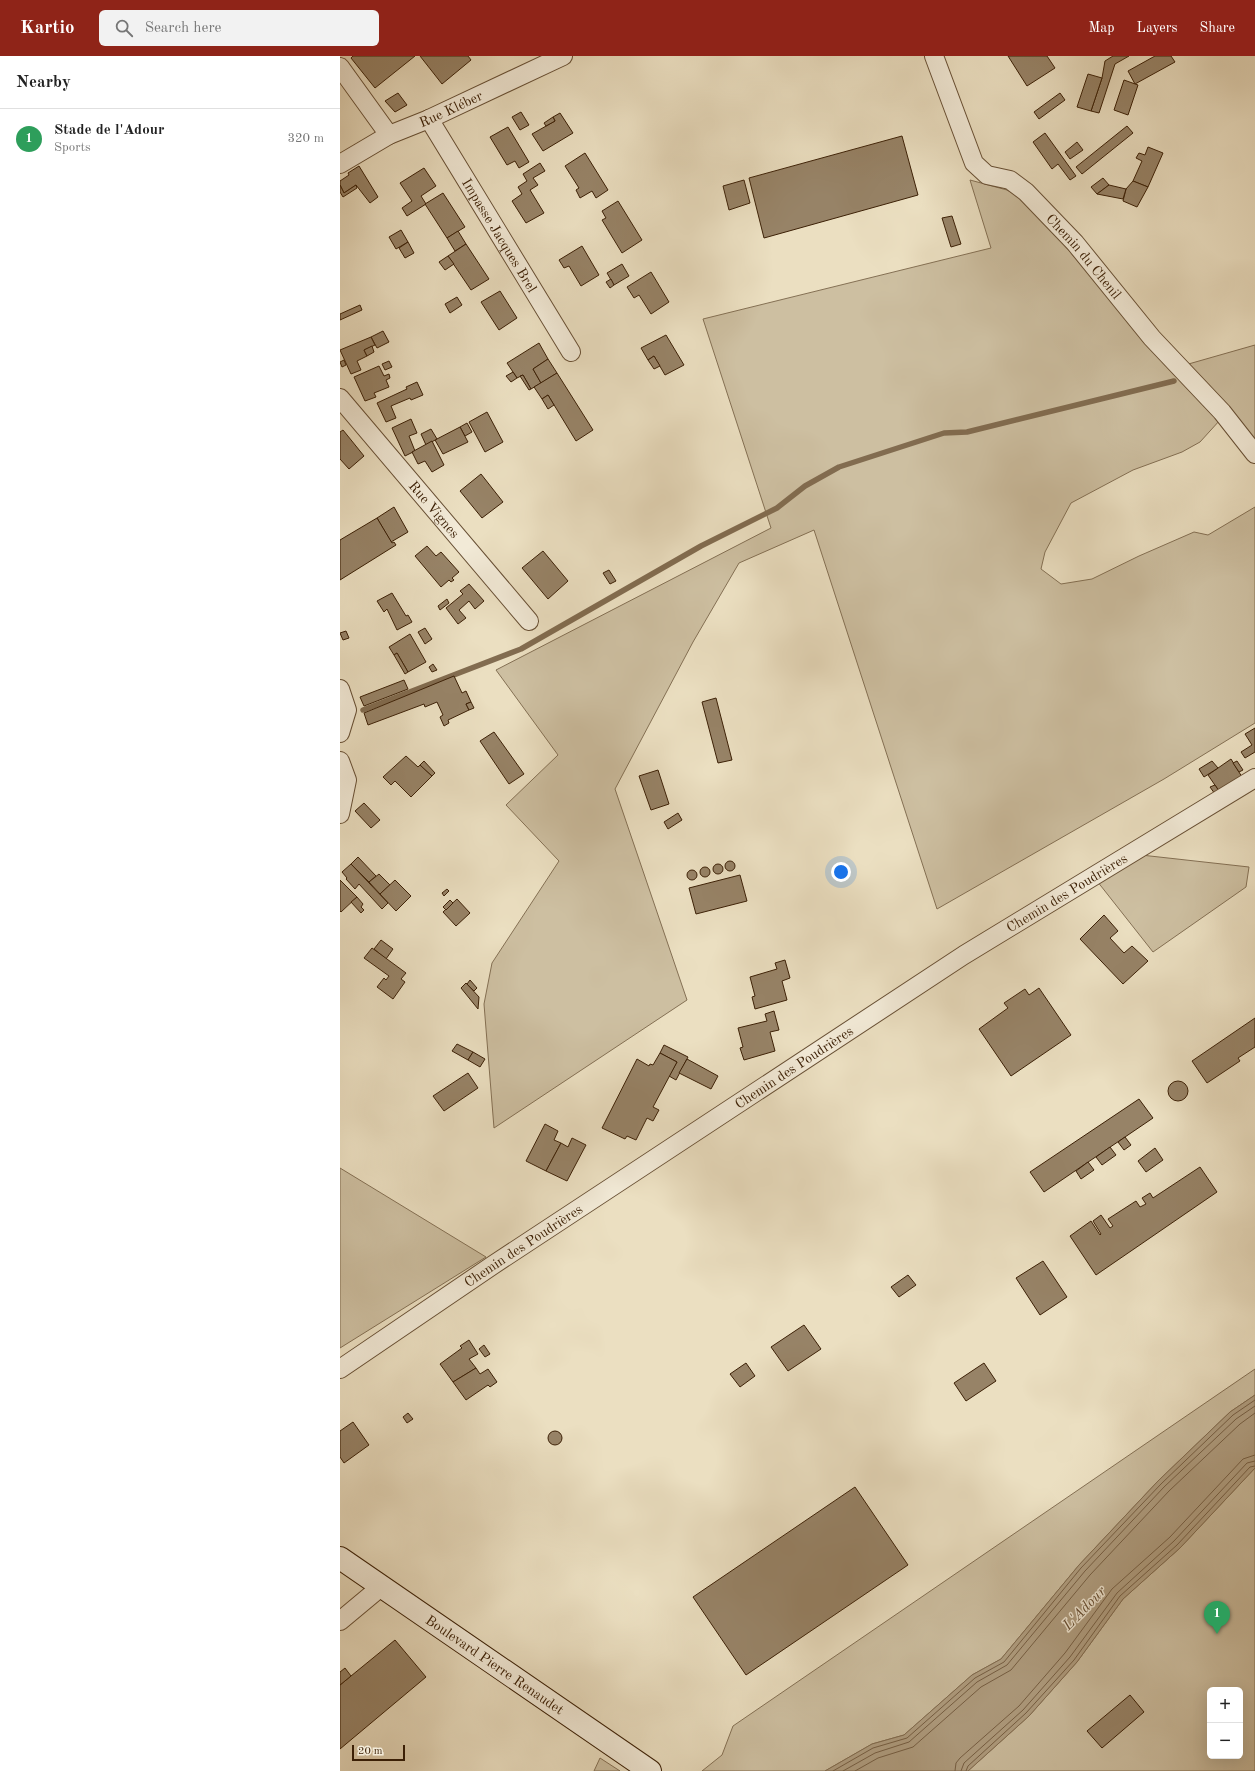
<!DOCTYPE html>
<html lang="en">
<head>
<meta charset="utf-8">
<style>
	:root { --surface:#fff; --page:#f2f2f2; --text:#222; --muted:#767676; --line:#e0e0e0; --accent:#8f2418 }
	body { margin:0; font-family:"Old Standard TT",serif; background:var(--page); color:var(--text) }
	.controls { position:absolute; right:12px; bottom:12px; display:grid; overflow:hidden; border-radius:6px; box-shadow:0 4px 16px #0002 }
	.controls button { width:36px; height:36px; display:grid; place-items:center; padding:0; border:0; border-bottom:1px solid var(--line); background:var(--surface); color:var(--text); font:20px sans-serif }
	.scale { position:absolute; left:12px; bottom:10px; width:53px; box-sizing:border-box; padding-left:4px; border:2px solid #3c2006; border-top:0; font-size:11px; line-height:14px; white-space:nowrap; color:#3c2006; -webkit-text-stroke:3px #f2ead7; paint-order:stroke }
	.you { position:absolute; left:501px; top:816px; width:14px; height:14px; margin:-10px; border:3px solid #fff; border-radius:50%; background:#1a73e8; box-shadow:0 0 0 6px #1a73e833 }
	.badge { display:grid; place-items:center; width:26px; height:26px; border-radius:50%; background:var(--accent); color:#fff; font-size:13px; font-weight:700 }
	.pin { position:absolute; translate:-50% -33px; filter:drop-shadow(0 1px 2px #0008) }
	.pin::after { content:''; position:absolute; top:21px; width:14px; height:12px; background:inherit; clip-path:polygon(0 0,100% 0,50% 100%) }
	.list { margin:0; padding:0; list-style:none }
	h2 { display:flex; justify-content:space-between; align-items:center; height:52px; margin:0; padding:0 16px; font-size:17px }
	h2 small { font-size:13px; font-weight:400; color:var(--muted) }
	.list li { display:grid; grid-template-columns:26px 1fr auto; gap:12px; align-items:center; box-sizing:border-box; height:60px; padding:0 16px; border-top:1px solid var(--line) }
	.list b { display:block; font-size:15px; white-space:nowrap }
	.list p { margin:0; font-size:13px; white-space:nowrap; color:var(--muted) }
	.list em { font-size:13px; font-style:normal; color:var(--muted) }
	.icon { flex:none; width:22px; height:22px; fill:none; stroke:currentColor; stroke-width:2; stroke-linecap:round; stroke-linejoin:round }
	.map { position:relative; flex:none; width:915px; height:1715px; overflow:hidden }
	header { display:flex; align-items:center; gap:24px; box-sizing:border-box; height:56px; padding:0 20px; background:var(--accent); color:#fff }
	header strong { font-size:19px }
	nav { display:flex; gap:22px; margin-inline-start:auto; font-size:14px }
	.search { width:280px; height:36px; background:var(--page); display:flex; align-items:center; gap:10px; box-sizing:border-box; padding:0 14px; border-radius:6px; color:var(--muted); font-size:15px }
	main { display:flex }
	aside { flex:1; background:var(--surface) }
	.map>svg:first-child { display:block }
	.green { fill:#cdbfa1; stroke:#847054; fill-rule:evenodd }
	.water { fill:#b09e81; stroke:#826c50 }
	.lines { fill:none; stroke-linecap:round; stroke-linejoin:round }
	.shore { stroke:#765f44; stroke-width:1 }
	.stream { stroke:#826c50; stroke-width:5.5 }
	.building { fill:#978367; stroke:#3c2006 }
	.street-casing { stroke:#685035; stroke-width:20 }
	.secondary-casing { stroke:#3c2006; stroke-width:24 }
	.street { stroke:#f2ead7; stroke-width:18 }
	.secondary { stroke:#f2ead7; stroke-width:22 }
	.labels { text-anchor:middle; stroke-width:3; stroke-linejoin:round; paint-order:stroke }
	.street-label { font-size:14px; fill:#3c2006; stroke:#f2ead7 }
	.water-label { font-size:15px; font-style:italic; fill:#654c31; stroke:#f2ead7 }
</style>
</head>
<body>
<header>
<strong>Kartio</strong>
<div class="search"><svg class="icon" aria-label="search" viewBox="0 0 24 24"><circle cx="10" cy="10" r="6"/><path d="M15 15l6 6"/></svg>Search here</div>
<nav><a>Map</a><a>Layers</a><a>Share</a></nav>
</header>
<main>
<aside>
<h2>Nearby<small></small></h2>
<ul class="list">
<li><span class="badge" style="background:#2e9e5b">1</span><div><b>Stade de l'Adour</b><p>Sports</p></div><em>320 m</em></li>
</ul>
</aside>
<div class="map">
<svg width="915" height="1715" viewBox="0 0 915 1715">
	<rect width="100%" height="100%" fill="#ebdfc1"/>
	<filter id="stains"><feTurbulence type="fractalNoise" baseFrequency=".005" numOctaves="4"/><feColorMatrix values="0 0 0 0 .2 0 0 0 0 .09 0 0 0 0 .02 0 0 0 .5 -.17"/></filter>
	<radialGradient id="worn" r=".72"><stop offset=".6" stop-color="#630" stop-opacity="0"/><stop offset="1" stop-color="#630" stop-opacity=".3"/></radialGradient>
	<!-- green -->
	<g class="green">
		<polygon points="630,124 667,134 687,145 797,275 831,313 915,289 915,408 880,364 860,386 842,396 793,414 731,447 705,496 701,513 721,528 752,523 799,500 854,476 868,479 915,451 915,667 824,723 597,853 474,474 399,507 353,586 275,733 347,944 154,1072 144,948 152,907 219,805 166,749 218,699 156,614 431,472 363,263 651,192"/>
		<polygon points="801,799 909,811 906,831 813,896 757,825"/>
		<polygon points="0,1112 146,1201 0,1292"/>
		<polygon points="915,1313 915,1339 890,1356 818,1425 739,1509 661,1603 632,1619 564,1679 532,1688 485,1715 362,1715 382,1699 393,1670"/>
		<path d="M915 1412V1715H628L689 1660 737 1606 783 1543 840 1492ZM870 1634H900V1700H870Z"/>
		<polygon points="260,1702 280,1715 254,1715"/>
	</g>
	<!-- water -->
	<polygon class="water" points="915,1339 915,1412 840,1492 783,1543 737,1606 689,1660 628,1715 485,1715 532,1688 564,1679 632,1619 661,1603 739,1509 818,1425 890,1356"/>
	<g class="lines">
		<!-- shore -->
		<g class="shore">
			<polyline points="493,1715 533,1692 567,1682 635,1622 664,1606 741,1512 821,1428 893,1359 915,1344"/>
			<polyline points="503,1715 535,1697 569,1686 637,1626 667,1609 745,1515 824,1431 896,1363 915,1350"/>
			<polyline points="515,1715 538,1702 573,1691 641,1631 671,1614 750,1519 829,1435 900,1368 915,1357"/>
			<polyline points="615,1715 616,1707 620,1702 679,1650 725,1597 772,1533 830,1481 903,1403 915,1399"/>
			<polyline points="621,1715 624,1707 683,1654 730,1601 777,1537 834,1485 907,1407 915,1405"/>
			<polyline points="626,1715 628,1710 686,1657 734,1604 780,1540 837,1489 910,1411 915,1410"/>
		</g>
		<!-- stream -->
		<polyline class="stream" points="23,654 181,593 361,490 437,452 465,430 499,411 604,377 627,376 834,325"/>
	</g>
	<!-- building -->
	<g class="building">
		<polygon points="13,0 75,0 35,32 11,2"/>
		<polygon points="80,0 128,0 131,4 102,28"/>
		<polygon points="668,0 707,0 715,12 687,30"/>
		<polygon points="773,0 789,0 775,8 759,57 751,55 762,22 765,5"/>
		<polygon points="815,0 831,0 835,6 795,28 788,15"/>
		<polygon points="748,18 762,22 751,55 737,51"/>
		<polygon points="784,24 798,29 788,59 774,54"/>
		<polygon points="58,37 67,49 55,56 45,45"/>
		<polygon points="720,37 725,44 699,63 694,56"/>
		<polygon points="181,56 189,69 180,74 172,61"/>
		<polygon points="220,57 233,77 203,95 192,78 215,65 213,61"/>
		<polygon points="213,61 215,65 206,70 204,67"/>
		<polygon points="787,70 793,77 742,118 736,111"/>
		<polygon points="168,71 189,106 179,112 175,105 167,109 150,81"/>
		<polygon points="705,77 736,120 730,124 718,108 712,113 693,86"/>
		<polygon points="562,80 578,139 424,182 409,122"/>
		<polygon points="737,86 743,94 730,103 725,96"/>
		<polygon points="808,91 823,97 808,131 793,125 802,105 796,102 799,97 805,99"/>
		<polygon points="245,97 268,134 256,142 252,135 240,142 236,134 239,132 225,110"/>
		<polygon points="200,107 205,115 193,122 198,129 190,134 204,157 186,167 172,145 182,138 178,131 187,125 183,118"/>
		<polygon points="19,110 38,141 30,147 16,129 4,137 0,129 0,125 9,119 8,117"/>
		<polygon points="84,112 96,130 81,140 86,148 67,160 62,152 72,145 60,127"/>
		<polygon points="763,122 769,129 757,138 751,131"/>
		<polygon points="404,124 410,147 389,154 383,130"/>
		<polygon points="793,125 808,131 797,151 783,145 786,133"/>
		<polygon points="0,129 4,137 16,129 17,132 3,141 0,136"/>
		<polygon points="769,129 786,133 783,143 757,138"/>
		<polygon points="103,137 125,171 107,182 85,148"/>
		<polygon points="278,145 302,184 282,197 262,164 266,162 262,155"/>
		<polygon points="612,160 621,188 611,191 602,162"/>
		<polygon points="61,174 68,186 56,193 49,181"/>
		<polygon points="118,175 126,188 115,195 107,182"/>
		<polygon points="68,186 74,197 65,202 59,192"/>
		<polygon points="126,188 149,223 131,234 108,200"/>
		<polygon points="242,190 259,219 241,230 229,210 224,212 219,204"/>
		<polygon points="108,200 114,208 105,214 99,206"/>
		<polygon points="282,208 289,220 274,229 267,217"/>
		<polygon points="311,216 329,246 311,258 299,239 294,242 287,231"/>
		<polygon points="271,223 274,229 270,232 266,226"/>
		<polygon points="160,235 177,262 159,274 141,246"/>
		<polygon points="117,241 122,249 110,257 105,248"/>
		<polygon points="20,249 22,254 0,264 0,258"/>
		<polygon points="43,275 49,286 37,292 31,281"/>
		<polygon points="326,279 344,309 325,319 314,300 308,304 301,292"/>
		<polygon points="31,281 35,289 24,294 27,300 17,305 21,314 11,318 0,294"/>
		<polygon points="199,287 208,303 193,313 201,327 191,333 183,319 177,322 167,307"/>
		<polygon points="32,290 34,296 27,300 24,294"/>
		<polygon points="314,300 320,310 314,313 308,304"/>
		<polygon points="208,303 217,317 201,327 193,313"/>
		<polygon points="4,304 6,309 2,311 0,306"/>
		<polygon points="49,305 52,311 45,314 42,308"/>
		<polygon points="39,310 44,320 49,318 50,322 46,324 49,331 34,337 36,341 25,345 14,321"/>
		<polygon points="173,316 177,322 171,326 166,320"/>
		<polygon points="217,317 253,374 236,385 208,339 202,343 194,331"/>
		<polygon points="183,319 191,333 189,334 180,320"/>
		<polygon points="77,326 83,339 71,344 70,342 51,350 56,362 46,366 37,347 67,333 66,331"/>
		<polygon points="208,339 214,349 208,353 202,343"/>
		<polygon points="147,356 163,386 145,396 129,366"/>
		<polygon points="71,363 77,377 69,380 75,395 65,400 52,372"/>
		<polygon points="127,367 132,376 125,380 120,371"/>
		<polygon points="120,371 128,386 103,398 95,384"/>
		<polygon points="91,373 97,383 86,389 81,378"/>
		<polygon points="3,374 24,400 9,413 0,403 0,376"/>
		<polygon points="92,385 104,409 92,416 85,405 78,408 72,396"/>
		<polygon points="141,418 163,446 142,462 120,435"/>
		<polygon points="54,451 68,476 51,486 37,462"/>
		<polygon points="37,462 52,487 54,486 56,489 0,524 0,484"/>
		<polygon points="87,490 96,500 101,496 119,516 112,522 114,524 111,526 109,524 101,531 75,500"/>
		<polygon points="203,495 228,525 208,543 182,512"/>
		<polygon points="269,514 276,525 270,528 263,517"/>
		<polygon points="129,528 144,545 135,553 129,545 119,554 126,562 118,568 106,552 123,538 120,535"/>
		<polygon points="52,537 66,560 68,559 72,566 57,574 47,553 44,556 37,545"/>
		<polygon points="107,543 109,547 100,554 98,550"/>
		<polygon points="85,572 92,583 85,588 78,576"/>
		<polygon points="6,575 9,582 3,584 0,577"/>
		<polygon points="70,578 86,606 68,616 57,597 54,599 49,591"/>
		<polygon points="57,597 68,616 65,618 54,599"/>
		<polygon points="93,608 97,614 92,616 89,611"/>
		<polygon points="114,620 122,637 126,635 131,646 126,648 129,654 108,664 109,667 104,670 100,661 103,659 97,646 85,651 84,648 28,669 24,657"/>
		<polygon points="64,624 68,633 24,650 20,641"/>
		<polygon points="376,642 392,704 378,707 362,646"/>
		<polygon points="131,646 134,652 129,654 126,648"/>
		<polygon points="915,672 915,696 905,702 901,696 912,689 905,678"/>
		<polygon points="154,676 184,718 169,728 140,685"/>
		<polygon points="66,700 78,711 80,709 92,720 71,741 55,725 51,729 43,721"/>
		<polygon points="891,703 902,721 879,735 868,719"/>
		<polygon points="84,705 95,717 92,720 80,709"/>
		<polygon points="872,705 878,712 864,721 859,713"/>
		<polygon points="897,705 903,714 899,716 893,707"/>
		<polygon points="318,714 329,748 311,754 299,720"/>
		<polygon points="875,729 879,735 875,738 870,731"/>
		<polygon points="24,747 40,764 31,772 15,755"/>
		<polygon points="338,757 342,764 328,773 324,766"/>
		<polygon points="18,801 36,820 29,826 11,808"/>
		<circle cx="390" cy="810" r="5"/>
		<polygon points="11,808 48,847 42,853 19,828 15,833 6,823 7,822 2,816"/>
		<circle cx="378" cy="813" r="5"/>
		<circle cx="365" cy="816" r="5"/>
		<circle cx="352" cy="819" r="5"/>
		<polygon points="39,818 50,829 40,838 29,826"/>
		<polygon points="400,819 407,845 356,858 349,832"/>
		<polygon points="0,824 17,841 1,856 0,855"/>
		<polygon points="55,824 71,840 56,855 40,838"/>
		<polygon points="107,833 109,835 104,840 102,837"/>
		<polygon points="17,841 23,848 21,851 24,854 21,857 11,846"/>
		<polygon points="117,843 130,857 116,870 103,856"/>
		<polygon points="110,844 113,847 106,854 103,851"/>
		<polygon points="764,859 778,875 770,882 784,897 792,890 808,905 783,928 740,883"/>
		<polygon points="41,884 53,893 46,903 34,893"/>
		<polygon points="32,892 66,917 61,923 65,926 53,943 37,931 44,922 46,924 49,920 24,902"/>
		<polygon points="445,904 450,922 442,925 447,944 415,953 412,941 415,940 410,921 437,913 435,907"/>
		<polygon points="130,924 137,932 134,935 127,928"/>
		<polygon points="126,927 139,941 138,953 121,932"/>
		<polygon points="699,932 731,979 671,1020 639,973 668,952 664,947 685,933 689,939"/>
		<polygon points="434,955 439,974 430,976 435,995 404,1004 400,992 403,991 398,972 427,965 425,958"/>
		<polygon points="915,962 915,991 898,1002 900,1005 867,1027 852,1005"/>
		<polygon points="117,988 133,996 128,1004 112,995"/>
		<polygon points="324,989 348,1001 336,1024 329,1020 337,1006 320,997"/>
		<polygon points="133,996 145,1003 140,1011 128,1004"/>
		<polygon points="320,997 337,1006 313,1051 319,1054 313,1065 307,1062 296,1084 287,1080 285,1083 262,1072 297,1003 309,1010 310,1008 313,1009"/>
		<polygon points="347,1003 378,1020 371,1033 339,1017"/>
		<polygon points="128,1017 138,1032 104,1055 93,1040"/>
		<circle cx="838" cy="1035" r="10"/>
		<polygon points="799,1043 813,1062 704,1136 690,1116"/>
		<polygon points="205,1068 218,1075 214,1084 221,1087 206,1115 186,1105"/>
		<polygon points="785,1081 791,1089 784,1094 778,1086"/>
		<polygon points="232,1082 246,1089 227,1125 206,1115 221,1087 228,1091"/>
		<polygon points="770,1091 776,1099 762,1109 756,1101"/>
		<polygon points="815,1092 823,1104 806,1116 798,1105"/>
		<polygon points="748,1106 754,1114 741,1123 736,1115"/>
		<polygon points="860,1111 877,1136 756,1219 730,1180 751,1165 760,1179 761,1178 753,1165 761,1159 770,1172 773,1170 768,1163 796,1145 800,1151 806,1148 802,1142 810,1137 813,1142"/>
		<polygon points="703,1205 727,1241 700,1259 676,1222"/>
		<polygon points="568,1219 576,1229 559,1241 551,1231"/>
		<polygon points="464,1269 481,1293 448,1315 431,1291"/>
		<polygon points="129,1284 138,1298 129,1303 136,1312 113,1326 100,1308 122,1292 120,1290"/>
		<polygon points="144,1289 150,1298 145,1301 139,1293"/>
		<polygon points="406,1307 415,1320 400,1331 390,1318"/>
		<polygon points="644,1307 656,1325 626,1345 614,1327"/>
		<polygon points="136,1312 140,1318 148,1313 157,1326 150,1331 148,1329 126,1344 113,1326"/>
		<polygon points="68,1357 73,1363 67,1367 63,1361"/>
		<polygon points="13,1366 29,1389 4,1407 0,1401 0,1375"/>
		<circle cx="215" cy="1382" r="7"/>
		<polygon points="515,1431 568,1509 406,1619 353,1541"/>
		<polygon points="55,1584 86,1621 0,1693 0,1629"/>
		<polygon points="5,1612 11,1620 0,1629 0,1616"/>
		<polygon points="790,1639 804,1656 762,1692 747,1675"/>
	</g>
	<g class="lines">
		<defs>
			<g id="street">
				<path id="s1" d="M594 0 634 107 647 119 670 124 686 136 735 187 812 282 882 356 915 398"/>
				<polyline points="0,11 49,79"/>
				<path id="s2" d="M89 63 231 296"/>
				<path id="s3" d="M0 108 49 79 89 63 223 0"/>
				<path id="s4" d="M0 342 189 565"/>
				<polyline points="0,633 7,654 0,677"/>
				<polyline points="0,705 7,724 0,758"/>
				<path id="s5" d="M0 1313 153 1209 624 899 915 722"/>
				<polyline points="0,1565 42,1530"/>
			</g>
			<g id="secondary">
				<path id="s6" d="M0 1502 310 1715"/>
			</g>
		</defs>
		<!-- street casing -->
		<use href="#street" class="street-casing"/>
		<!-- secondary casing -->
		<use href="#secondary" class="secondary-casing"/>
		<!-- street -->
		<use href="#street" class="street"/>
		<!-- secondary -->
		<use href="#secondary" class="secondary"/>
	</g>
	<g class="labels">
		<!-- street labels -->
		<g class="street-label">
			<text dy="5" stroke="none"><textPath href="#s3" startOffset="124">Rue Kléber</textPath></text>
			<text dy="5" stroke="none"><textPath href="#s2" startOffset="136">Impasse Jacques Brel</textPath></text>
			<text dy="5" stroke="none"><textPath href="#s1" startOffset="262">Chemin du Chenil</textPath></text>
			<text dy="5" stroke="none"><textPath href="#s4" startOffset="146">Rue Vignes</textPath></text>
			<text dy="5" stroke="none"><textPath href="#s5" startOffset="869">Chemin des Poudrières</textPath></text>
			<text dy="5" stroke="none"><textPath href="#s5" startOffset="545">Chemin des Poudrières</textPath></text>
			<text dy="5" stroke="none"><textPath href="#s5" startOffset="221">Chemin des Poudrières</textPath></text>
			<text dy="5" stroke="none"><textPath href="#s6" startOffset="188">Boulevard Pierre Renaudet</textPath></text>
		</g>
		<!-- water labels -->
		<g class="water-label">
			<text transform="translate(744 1552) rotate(-46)" y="5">L'Adour</text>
		</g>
	</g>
	<rect width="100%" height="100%" filter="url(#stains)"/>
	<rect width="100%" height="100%" fill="url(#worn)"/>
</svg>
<div class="controls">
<button>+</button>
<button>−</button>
</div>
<div class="scale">20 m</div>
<div class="you"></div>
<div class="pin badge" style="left:877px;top:1578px;background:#2e9e5b">1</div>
</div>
</main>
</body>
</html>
